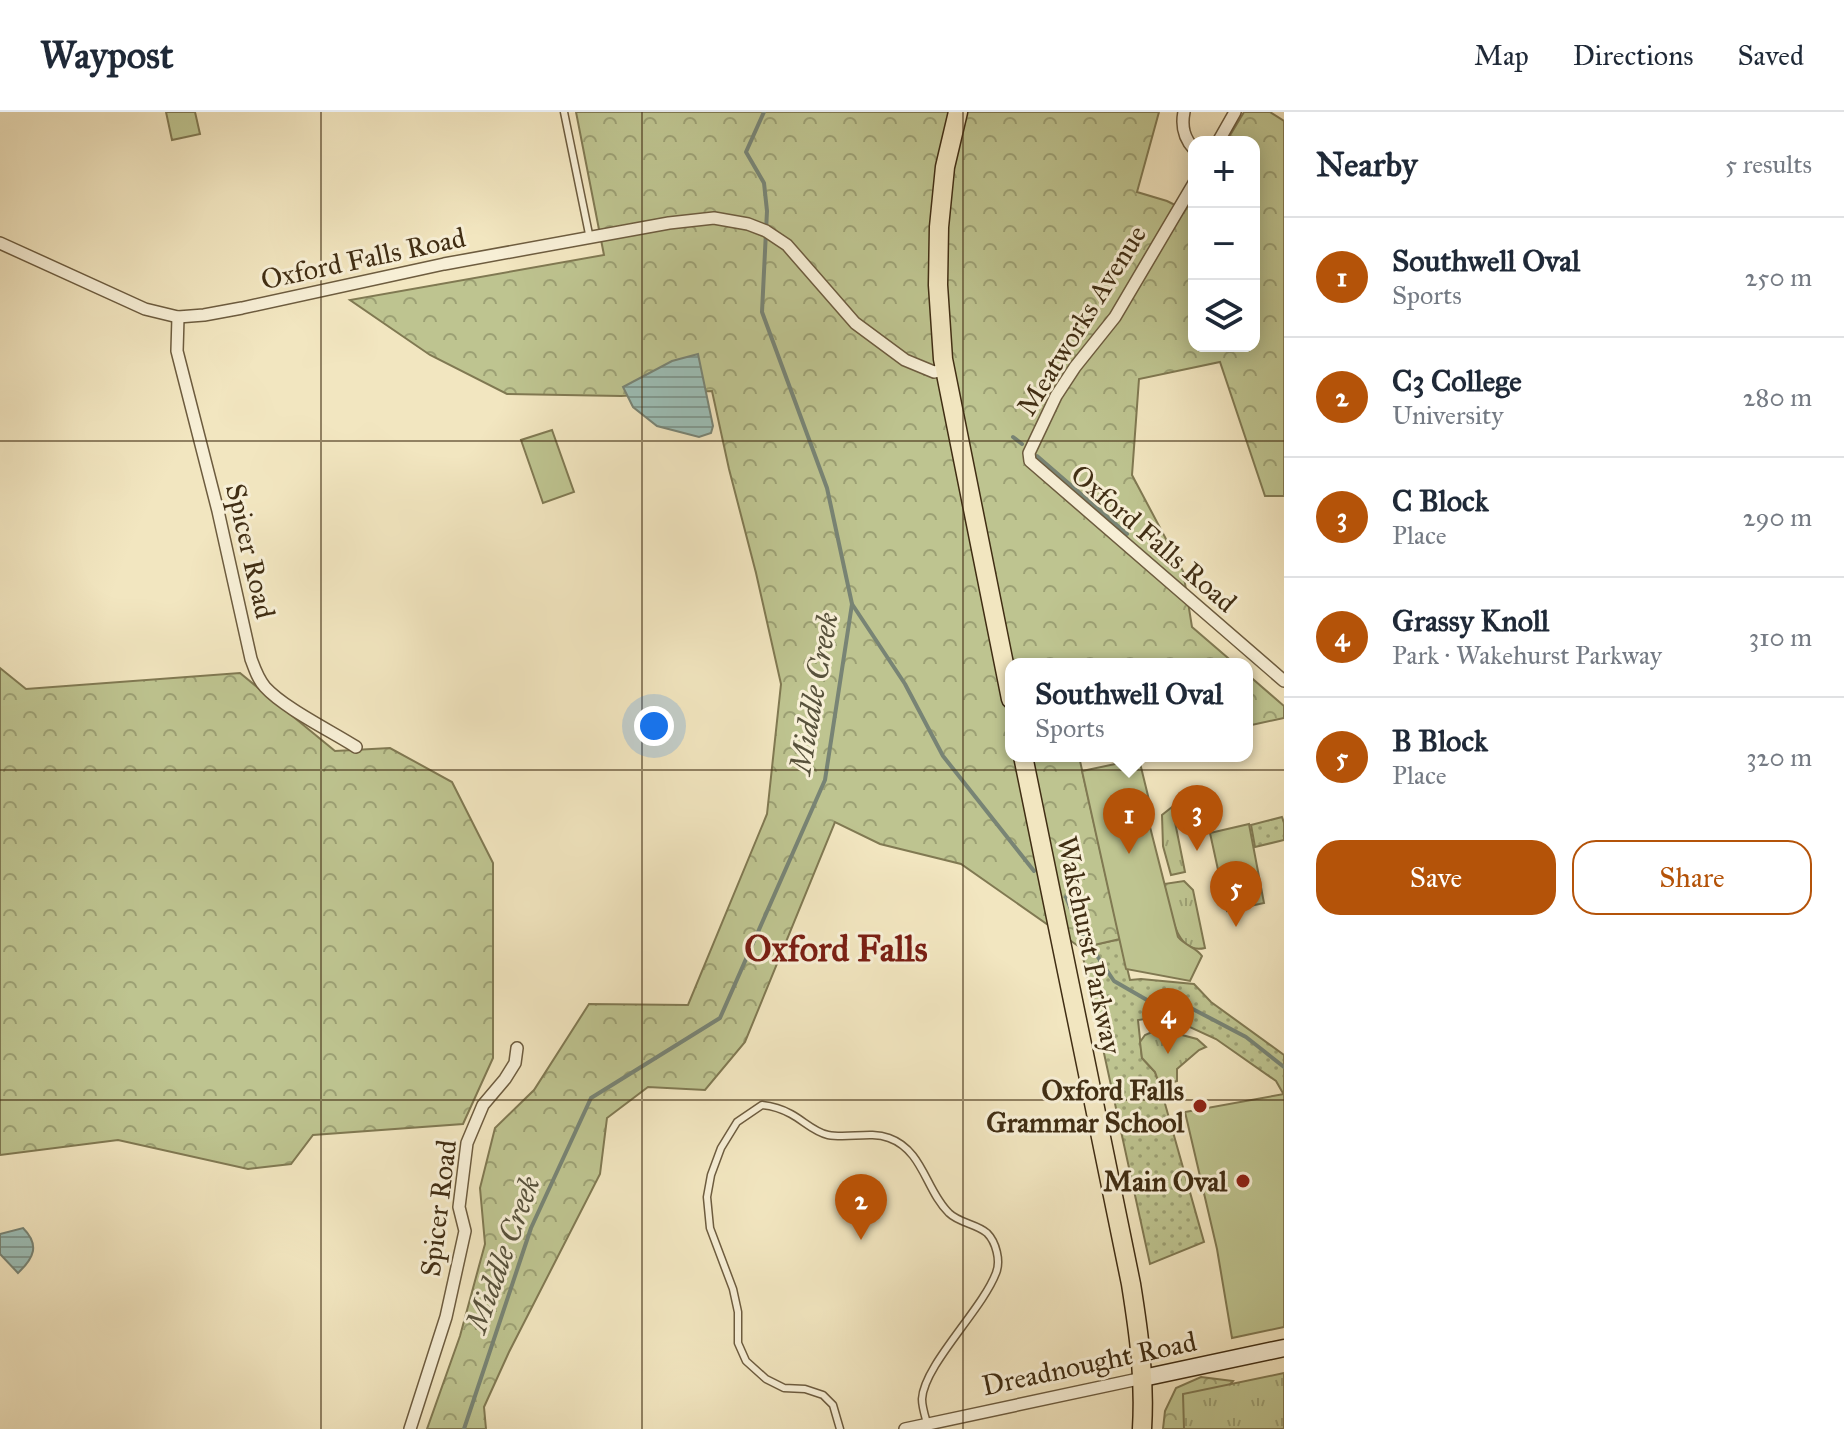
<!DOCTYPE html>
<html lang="en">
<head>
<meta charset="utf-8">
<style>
	:root { --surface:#fff; --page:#f2f2f3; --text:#1f2937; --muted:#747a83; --line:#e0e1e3; --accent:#b45309 }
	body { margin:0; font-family:"IM FELL Great Primer",serif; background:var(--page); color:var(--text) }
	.controls { position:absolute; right:24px; top:24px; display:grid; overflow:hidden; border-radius:16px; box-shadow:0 4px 20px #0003 }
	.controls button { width:72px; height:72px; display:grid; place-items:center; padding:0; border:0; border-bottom:2px solid var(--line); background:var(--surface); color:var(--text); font:40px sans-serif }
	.you { position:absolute; left:654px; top:614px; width:28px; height:28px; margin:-20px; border:6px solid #fff; border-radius:50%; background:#1a73e8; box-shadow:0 0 0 12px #1a73e833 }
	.badge { display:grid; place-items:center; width:52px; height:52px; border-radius:50%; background:var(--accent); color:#fff; font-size:26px; font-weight:700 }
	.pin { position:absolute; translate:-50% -66px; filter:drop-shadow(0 2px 4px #0008) }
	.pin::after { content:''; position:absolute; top:42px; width:28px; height:24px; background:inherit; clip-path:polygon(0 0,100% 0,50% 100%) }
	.popup { position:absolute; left:1005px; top:546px; width:248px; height:104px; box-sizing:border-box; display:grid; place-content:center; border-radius:16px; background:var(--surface); filter:drop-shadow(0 2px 6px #0005); font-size:26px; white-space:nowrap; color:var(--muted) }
	.popup b { font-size:30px; color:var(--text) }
	.popup::after { content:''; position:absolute; left:50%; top:100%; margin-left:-16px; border:16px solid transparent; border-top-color:var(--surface) }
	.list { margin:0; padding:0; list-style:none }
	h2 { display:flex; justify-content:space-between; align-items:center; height:104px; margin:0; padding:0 32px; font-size:34px }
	h2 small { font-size:26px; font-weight:400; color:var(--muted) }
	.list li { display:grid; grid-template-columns:52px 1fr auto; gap:24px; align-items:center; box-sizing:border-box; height:120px; padding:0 32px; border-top:2px solid var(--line) }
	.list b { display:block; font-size:30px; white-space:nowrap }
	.list p { margin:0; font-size:26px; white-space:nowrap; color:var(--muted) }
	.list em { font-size:26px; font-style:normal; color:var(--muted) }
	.actions { display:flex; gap:16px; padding:24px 32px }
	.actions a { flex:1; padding:18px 0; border:2px solid var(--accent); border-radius:24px; text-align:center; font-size:28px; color:var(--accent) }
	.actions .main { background:var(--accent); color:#fff }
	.icon { flex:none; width:44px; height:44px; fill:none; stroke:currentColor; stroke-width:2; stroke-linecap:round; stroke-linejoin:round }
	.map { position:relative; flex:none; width:1284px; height:1317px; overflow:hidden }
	header { display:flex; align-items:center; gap:48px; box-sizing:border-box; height:112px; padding:0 40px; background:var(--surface); border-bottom:2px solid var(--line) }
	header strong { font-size:38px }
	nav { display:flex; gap:44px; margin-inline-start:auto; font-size:28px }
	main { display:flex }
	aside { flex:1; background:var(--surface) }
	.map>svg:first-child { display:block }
	.grass { fill:url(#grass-dots); stroke:#807952; stroke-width:2 }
	.forest { fill:url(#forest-crowns); stroke:#807952; stroke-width:2 }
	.park { fill:url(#park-tufts); stroke:#807952; stroke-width:2 }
	.garden { fill:#bec490; stroke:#807952; stroke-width:2 }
	.water { fill:url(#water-rules); stroke:#788475; stroke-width:2 }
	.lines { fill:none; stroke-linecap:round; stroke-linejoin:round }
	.stream { stroke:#788475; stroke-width:4 }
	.lane-casing { stroke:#6d5c3f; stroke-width:9 }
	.street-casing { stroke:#6d5c3f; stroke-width:14 }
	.secondary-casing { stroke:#412e14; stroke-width:19 }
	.primary-casing { stroke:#412e14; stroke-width:21 }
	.lane { stroke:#f7efd6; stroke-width:6 }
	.street { stroke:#f7efd6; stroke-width:11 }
	.secondary { stroke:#f7efd6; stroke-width:16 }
	.primary { stroke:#f2e6c0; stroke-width:18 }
	.grid { fill:none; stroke:#412e14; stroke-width:2; stroke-opacity:0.55 }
	.poi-dot { fill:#8f2418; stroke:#f7efd6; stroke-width:3 }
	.labels { text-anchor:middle; stroke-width:6; stroke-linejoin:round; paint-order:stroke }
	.street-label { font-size:28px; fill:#412e14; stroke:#f7efd6 }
	.poi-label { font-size:28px; font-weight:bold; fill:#412e14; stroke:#f7efd6; text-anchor:end }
	.water-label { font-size:30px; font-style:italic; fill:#58523c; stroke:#f7efd6 }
	.district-label { font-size:36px; font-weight:bold; fill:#7a1f14; stroke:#f7efd6 }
</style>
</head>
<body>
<header>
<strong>Waypost</strong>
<nav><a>Map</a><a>Directions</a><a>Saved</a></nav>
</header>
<main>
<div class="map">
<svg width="1284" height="1317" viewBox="0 0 1284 1317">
	<defs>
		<pattern id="grass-dots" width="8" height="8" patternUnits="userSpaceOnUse" patternTransform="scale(2)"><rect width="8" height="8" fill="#bec490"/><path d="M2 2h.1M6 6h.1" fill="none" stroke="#9ca074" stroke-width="1.8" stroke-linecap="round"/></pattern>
		<pattern id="forest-crowns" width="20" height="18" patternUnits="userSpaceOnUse" patternTransform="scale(2)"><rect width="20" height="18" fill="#bec490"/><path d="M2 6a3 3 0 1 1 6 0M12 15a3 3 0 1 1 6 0" fill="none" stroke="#9ca074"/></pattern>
		<pattern id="park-tufts" width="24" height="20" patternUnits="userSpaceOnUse" patternTransform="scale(2)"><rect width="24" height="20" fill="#bec490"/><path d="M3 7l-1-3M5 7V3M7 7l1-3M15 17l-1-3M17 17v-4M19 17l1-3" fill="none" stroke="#9ca074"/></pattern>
		<pattern id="water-rules" width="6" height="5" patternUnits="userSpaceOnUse" patternTransform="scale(2)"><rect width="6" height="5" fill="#9cbeb6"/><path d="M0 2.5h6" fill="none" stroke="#819b93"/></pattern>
	</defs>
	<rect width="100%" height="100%" fill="#f2e6c0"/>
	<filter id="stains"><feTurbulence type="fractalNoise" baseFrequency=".0025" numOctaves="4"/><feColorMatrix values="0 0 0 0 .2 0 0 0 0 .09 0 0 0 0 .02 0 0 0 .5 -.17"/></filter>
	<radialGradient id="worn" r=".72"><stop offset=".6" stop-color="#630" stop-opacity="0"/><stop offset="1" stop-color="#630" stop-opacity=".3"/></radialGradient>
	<!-- grass -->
	<g class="grass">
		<polygon points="1282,705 1284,711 1284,728 1255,735 1251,713"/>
		<polygon points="1120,827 1130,868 1141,867 1194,872 1211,890 1284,943 1284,983 1276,969 1216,927 1166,904 1138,908 1142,946 1155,960 1160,974 1204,1130 1150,1152 1081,836"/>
	</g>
	<!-- forest -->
	<g class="forest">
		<polygon points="576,0 1159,0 1137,80 1167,89 1185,98 1194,84 1194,234 1254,234 1254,30 1226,30 1244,0 1270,0 1284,9 1284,384 1265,384 1220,250 1139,267 1132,363 1183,459 1192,515 1235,552 1011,552 1011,644 1103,644 1080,649 1120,827 1081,836 961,752 880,732 835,710 745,930 705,978 648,975 607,1006 600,1062 509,1240 484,1295 486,1317 427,1317 460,1224 485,1132 480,1076 495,1016 534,978 589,892 688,893 767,702 781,572 756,461 729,357 712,279 621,284 507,282 430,243 350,188 604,143"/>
		<polygon points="0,556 26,577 240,561 335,639 390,636 452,670 493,751 493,946 463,1012 313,1023 291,1052 248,1057 118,1028 0,1043"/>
		<polygon points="1247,562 1284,594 1284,606 1247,614"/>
		<polygon points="1201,1265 1233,1269 1194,1317 1163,1317 1165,1299 1176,1276"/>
	</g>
	<!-- park -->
	<g class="park">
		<polygon points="1172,695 1185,760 1171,763 1163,734 1162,703"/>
		<path d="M1184 769 1193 778 1205 836C1174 844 1170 794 1164 772Z"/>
		<polygon points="1159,917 1197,927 1206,935 1199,938 1177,957 1177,969 1160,974 1155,960 1142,946 1140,930 1145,923"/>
		<polygon points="1284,1261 1284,1317 1184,1317 1183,1282"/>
	</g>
	<!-- garden -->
	<g class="garden">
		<polygon points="166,0 195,0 200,22 172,28"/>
		<polygon points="552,318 574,380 543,391 521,328"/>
		<path d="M1139 647 1151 696 1149 711 1178 825C1185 834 1196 835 1202 844L1190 869 1126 857 1082 659Z"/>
		<polygon points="1249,712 1264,791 1227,799 1210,721"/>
		<polygon points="1284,982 1284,1215 1232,1226 1217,1137 1185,1000"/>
	</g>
	<!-- water -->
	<g class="water">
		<polygon points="698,242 713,314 711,321 699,325 657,314 633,295 623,275 672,249"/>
		<path d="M23 1116C40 1133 34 1146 18 1161L0 1142V1122Z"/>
	</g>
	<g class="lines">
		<!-- stream -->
		<g class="stream">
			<polyline points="1013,325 1022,332"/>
			<polyline points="1037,344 1127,422"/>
			<polyline points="852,492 905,572 943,644 1034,759"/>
			<polyline points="1066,785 1079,817 1114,869 1147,888 1187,894 1246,925 1284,955"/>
			<polyline points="464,1317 531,1116 591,986 720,906 825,668 852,492 827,376 762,200 767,99 764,71 746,40 764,0"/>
		</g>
		<defs>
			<g id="lane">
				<polyline points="564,0 590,127"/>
				<path d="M840 1317 833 1293 823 1283 805 1277 784 1276 766 1267 746 1249 738 1231V1200L733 1177 710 1116 707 1085 711 1063 721 1036 737 1010 762 993C772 994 782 997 791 1002 804 1009 814 1020 828 1023 848 1027 870 1019 889 1026 923 1038 926 1079 949 1101 959 1111 977 1112 987 1121 996 1130 1001 1149 996 1161 982 1198 924 1253 922 1287 922 1295 925 1304 927 1311"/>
			</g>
			<g id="street">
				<path d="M1184 0C1181 15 1184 26 1194 37"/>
				<polyline points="1218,30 1235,0"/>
				<polyline points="1194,71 1115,205 1075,255 1056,284 1029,341 1030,349 1284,569"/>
				<polyline points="0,131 145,197 178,205 204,203 242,196 444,152 669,111 714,106 748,112 766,119 787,133 855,211 905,248 934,260 944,258"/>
				<path d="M178 205 177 239 218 399 251 547C255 558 258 567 265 575 284 596 331 619 356 635"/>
				<polyline points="410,1317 446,1205 465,1119 459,1095 467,1031 483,993 505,967 515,951 517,936"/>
				<polyline points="905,1317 1143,1266"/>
			</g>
			<polyline id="secondary" points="1143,1266 1284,1236"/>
			<g id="primary">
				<polyline points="958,0 945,55 939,115 938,173 943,247 1011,587"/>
				<path d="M1023 644 1131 1172C1139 1222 1145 1266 1142 1317"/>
			</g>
		</defs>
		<!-- lane casing -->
		<use href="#lane" class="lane-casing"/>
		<!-- street casing -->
		<use href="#street" class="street-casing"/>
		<!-- secondary casing -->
		<use href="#secondary" class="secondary-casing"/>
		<!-- primary casing -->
		<use href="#primary" class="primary-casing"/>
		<!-- lane -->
		<use href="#lane" class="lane"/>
		<!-- street -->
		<use href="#street" class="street"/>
		<!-- secondary -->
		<use href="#secondary" class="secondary"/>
		<!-- primary -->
		<use href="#primary" class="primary"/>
	</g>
	<!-- grid -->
	<path class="grid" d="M321 0V1317M642 0V1317M963 0V1317M0 329H1284M0 658H1284M0 988H1284"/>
	<!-- markers -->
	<g class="poi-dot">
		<circle cx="1200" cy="994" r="8"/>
		<circle cx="1243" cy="1069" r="8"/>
	</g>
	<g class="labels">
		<!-- street labels -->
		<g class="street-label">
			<text transform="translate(363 146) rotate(-12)" y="10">Oxford Falls Road</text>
			<text transform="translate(1081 208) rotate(-58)" y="10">Meatworks Avenue</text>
			<text transform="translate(1154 426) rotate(41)" y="10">Oxford Falls Road</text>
			<text transform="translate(251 439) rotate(77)" y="10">Spicer Road</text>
			<text transform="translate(1090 833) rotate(78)" y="10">Wakehurst Parkway</text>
			<text transform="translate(438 1096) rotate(-83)" y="10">Spicer Road</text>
			<text transform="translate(1089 1251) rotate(-12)" y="10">Dreadnought Road</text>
		</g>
		<!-- poi labels -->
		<g class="poi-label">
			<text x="1184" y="988">Oxford Falls<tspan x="1184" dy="32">Grammar School</tspan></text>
			<text x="1227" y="1079">Main Oval</text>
		</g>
		<!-- water labels -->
		<g class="water-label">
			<text transform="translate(814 581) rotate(-80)" y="10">Middle Creek</text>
			<text transform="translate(503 1142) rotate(-70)" y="10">Middle Creek</text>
		</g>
		<!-- district labels -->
		<g class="district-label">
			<text x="836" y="849">Oxford Falls</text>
		</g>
	</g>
	<rect width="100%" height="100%" filter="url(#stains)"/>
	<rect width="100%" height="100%" fill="url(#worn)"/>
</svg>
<div class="controls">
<button>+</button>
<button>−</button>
<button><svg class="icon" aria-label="layers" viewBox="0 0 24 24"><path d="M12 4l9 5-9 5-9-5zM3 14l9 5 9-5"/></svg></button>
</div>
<div class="you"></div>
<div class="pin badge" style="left:1129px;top:742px">1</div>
<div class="popup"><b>Southwell Oval</b>Sports</div>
<div class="pin badge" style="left:861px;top:1128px">2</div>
<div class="pin badge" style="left:1197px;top:739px">3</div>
<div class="pin badge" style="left:1168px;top:942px">4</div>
<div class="pin badge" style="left:1236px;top:815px">5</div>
</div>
<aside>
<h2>Nearby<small>5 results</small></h2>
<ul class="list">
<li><span class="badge">1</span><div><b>Southwell Oval</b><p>Sports</p></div><em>250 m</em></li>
<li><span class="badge">2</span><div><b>C3 College</b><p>University</p></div><em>280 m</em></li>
<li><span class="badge">3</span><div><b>C Block</b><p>Place</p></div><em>290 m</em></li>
<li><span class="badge">4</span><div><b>Grassy Knoll</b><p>Park · Wakehurst Parkway</p></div><em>310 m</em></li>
<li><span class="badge">5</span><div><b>B Block</b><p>Place</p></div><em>320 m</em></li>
</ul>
<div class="actions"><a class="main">Save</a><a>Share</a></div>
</aside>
</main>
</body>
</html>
